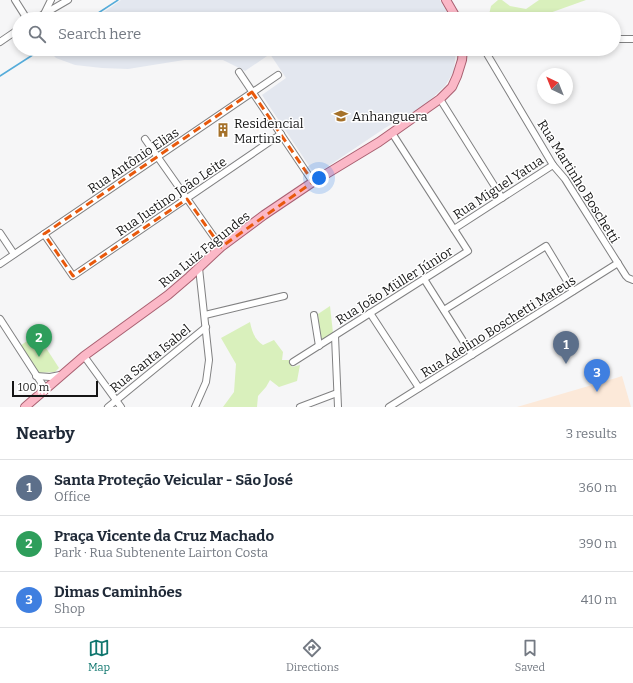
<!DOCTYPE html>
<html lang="en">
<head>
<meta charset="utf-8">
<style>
	:root { --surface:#fff; --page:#f6f6f7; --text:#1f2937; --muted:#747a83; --line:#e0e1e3; --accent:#0f766e }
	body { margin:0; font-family:Bitter,serif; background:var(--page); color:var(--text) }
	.compass { position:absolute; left:537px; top:68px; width:36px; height:36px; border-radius:50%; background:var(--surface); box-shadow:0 2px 6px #0003; rotate:317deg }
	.scale { position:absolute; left:12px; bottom:10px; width:86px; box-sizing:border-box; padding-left:4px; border:2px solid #151515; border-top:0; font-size:11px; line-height:14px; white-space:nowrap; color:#151515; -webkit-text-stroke:3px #fff; paint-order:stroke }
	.you { position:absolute; left:319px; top:178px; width:14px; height:14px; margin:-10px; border:3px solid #fff; border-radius:50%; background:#1a73e8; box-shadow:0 0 0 6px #1a73e833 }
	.badge { display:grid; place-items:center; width:26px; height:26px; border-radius:50%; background:var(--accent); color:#fff; font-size:13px; font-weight:700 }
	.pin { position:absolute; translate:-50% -33px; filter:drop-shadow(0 1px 2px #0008) }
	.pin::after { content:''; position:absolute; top:21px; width:14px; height:12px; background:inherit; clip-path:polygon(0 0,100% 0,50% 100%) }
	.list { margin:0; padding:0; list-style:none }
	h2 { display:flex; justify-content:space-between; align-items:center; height:52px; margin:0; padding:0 16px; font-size:17px }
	h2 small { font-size:13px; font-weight:400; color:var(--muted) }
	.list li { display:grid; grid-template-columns:26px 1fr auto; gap:12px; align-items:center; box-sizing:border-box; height:56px; padding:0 16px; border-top:1px solid var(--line) }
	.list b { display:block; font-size:15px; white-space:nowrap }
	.list p { margin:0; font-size:13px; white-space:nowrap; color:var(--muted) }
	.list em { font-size:13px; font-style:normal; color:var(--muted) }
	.icon { flex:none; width:22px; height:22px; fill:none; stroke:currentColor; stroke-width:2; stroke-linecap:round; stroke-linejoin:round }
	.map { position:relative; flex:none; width:633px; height:407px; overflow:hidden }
	.search { position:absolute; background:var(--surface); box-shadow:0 2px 6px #0003; left:12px; right:12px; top:12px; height:44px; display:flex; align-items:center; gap:10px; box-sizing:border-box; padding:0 14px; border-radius:22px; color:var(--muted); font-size:15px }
	.sheet { height:220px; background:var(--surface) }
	nav { display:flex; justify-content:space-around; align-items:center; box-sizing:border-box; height:56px; border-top:1px solid var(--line); background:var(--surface); font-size:11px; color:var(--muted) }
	nav a { display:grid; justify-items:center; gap:2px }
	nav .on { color:var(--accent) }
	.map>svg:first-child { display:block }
	.commercial { fill:#fce9d9 }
	.built { fill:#e3e7ef }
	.green { fill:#d9f0bc }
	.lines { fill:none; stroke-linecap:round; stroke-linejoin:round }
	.stream { stroke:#55acda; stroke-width:1.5 }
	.minor-casing { stroke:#818182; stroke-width:8 }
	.major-casing { stroke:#a96071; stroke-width:10 }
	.minor { stroke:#fff; stroke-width:6 }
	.major { stroke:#fbb8c7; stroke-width:8 }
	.marked { fill:none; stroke:#e8590c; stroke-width:3; stroke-dasharray:8 5; stroke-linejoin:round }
	.labels { text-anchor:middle; stroke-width:3; stroke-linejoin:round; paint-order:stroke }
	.poi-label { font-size:13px; fill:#151515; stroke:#fff; text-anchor:start }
	.street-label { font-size:13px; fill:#151515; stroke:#fff }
</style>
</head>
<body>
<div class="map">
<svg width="633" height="407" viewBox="0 0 633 407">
	<rect width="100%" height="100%" fill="#f6f6f7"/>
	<!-- commercial -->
	<polygon class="commercial" points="622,376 631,407 517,407 616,378"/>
	<!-- built -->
	<g class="built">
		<polygon points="121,0 440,0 451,19 94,19"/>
		<polygon points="49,49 456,49 454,71 445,86 425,105 385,128 315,175 262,95 286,78 270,54 245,71 223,60 184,60 128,69 102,68 75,65 56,58 48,50"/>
	</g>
	<!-- green -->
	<g class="green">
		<polygon points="498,0 502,0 510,6 526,9 539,0 586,0 533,19 488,19 491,6"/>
		<polygon points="330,306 333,333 321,341 318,314"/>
		<path d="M250 322C252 331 254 339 263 345L274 340 283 352 282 360H290L292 367 300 365 297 381 279 387 270 380 266 387 258 396 257 407H223L234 392 236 364 221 338Z"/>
		<polygon points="37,334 59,368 55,372 36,373 20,346"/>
	</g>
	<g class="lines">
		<!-- stream -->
		<g class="stream">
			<polyline points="89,19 118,0"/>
			<polyline points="0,76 42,49"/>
		</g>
		<defs>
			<g id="minor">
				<polyline points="15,0 27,19"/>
				<polyline points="44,14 68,0"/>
				<polyline points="35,19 44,14 51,0"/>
				<polyline points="614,39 633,39"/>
				<polyline points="0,42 19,29"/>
				<polyline points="484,49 553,165 565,179 626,276 628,278 633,280"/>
				<polyline points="239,72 313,182"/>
				<polyline points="440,99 502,198"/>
				<polyline points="145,139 221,247"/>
				<polyline points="454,229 553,165"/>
				<polyline points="0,233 14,254"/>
				<polyline points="44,234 73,276 281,134"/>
				<polyline points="0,264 278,75"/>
				<polyline points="424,279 472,355"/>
				<polyline points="444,310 546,246 573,291"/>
				<polyline points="370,313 419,388"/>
				<polyline points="205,315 284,296"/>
				<polyline points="314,315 319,346"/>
				<polyline points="0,319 46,390"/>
				<polyline points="335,336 338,407"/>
				<polyline points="84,356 121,407"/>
				<polyline points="293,362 468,251 392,133"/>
				<polyline points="36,376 50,377 60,375"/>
				<polyline points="108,407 206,327"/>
				<polyline points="195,407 206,382 209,360 199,268"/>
				<polyline points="300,407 337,393"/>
				<polyline points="389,407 618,263"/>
			</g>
			<g id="major">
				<polyline points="446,0 457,19"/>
				<polyline points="25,407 84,356 168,295 189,277 221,247 264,215 313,182 379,142 440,99 452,87 457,76 462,60 463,49"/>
			</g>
		</defs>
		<!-- minor casing -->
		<use href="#minor" class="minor-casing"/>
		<!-- major casing -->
		<use href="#major" class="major-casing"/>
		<!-- minor -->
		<use href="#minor" class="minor"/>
		<!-- major -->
		<use href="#major" class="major"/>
	</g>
	<!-- marked area -->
	<path class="marked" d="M252 92 313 182 221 247 187 199 73 276 44 234Z"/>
	<!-- icons -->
	<defs>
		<symbol id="university-bare" viewBox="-9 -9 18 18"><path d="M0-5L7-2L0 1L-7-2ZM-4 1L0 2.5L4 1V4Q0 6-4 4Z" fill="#a57129" stroke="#fff" stroke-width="2.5" paint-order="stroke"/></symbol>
		<symbol id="building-bare" viewBox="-9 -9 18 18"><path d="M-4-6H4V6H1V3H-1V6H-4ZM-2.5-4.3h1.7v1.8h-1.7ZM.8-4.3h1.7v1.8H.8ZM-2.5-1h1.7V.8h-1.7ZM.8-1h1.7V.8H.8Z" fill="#a57129" stroke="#fff" stroke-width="2.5" paint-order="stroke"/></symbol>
	</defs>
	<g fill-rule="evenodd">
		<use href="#university-bare" x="331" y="106" width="20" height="20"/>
		<use href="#building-bare" x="213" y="120" width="20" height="20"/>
	</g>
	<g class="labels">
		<!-- poi labels -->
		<g class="poi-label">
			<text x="352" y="121">Anhanguera</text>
			<text x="234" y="128">Residencial<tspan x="234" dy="15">Martins</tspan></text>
		</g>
		<!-- street labels -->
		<g class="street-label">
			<text transform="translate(133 160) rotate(-34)" y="5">Rua Antônio Elias</text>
			<text transform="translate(579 181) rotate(58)" y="5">Rua Martinho Boschetti</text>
			<text transform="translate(498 187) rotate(-33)" y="5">Rua Miguel Yatua</text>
			<text transform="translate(171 196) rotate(-34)" y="5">Rua Justino João Leite</text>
			<text transform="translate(204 249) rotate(-39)" y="5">Rua Luiz Fagundes</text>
			<text transform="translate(394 285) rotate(-32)" y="5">Rua João Müller Júnior</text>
			<text transform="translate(498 326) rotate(-32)" y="5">Rua Adelino Boschetti Mateus</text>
			<text transform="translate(150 358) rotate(-39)" y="5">Rua Santa Isabel</text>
		</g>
	</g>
</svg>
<svg class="compass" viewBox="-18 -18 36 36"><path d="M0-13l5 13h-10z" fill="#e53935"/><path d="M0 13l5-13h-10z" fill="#747a83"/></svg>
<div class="scale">100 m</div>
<div class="you"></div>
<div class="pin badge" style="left:566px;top:364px;background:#5c6f8a">1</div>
<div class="pin badge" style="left:39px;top:357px;background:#2e9e5b">2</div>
<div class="pin badge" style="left:597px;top:392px;background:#3f7fe0">3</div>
<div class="search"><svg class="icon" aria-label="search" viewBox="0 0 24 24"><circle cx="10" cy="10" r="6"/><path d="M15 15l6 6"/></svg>Search here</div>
</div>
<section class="sheet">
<h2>Nearby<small>3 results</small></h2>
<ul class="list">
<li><span class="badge" style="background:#5c6f8a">1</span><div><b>Santa Proteção Veicular - São José</b><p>Office</p></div><em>360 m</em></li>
<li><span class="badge" style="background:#2e9e5b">2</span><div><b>Praça Vicente da Cruz Machado</b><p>Park · Rua Subtenente Lairton Costa</p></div><em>390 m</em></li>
<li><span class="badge" style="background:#3f7fe0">3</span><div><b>Dimas Caminhões</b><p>Shop</p></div><em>410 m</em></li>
</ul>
</section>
<nav>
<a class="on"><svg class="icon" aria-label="map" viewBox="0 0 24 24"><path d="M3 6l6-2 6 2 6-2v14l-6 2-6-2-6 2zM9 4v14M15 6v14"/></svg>Map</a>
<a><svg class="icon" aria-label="directions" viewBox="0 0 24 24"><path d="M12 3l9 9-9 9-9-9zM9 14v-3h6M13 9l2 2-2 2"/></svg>Directions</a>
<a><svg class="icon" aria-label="saved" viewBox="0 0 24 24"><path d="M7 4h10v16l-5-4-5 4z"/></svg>Saved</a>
</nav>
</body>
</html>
